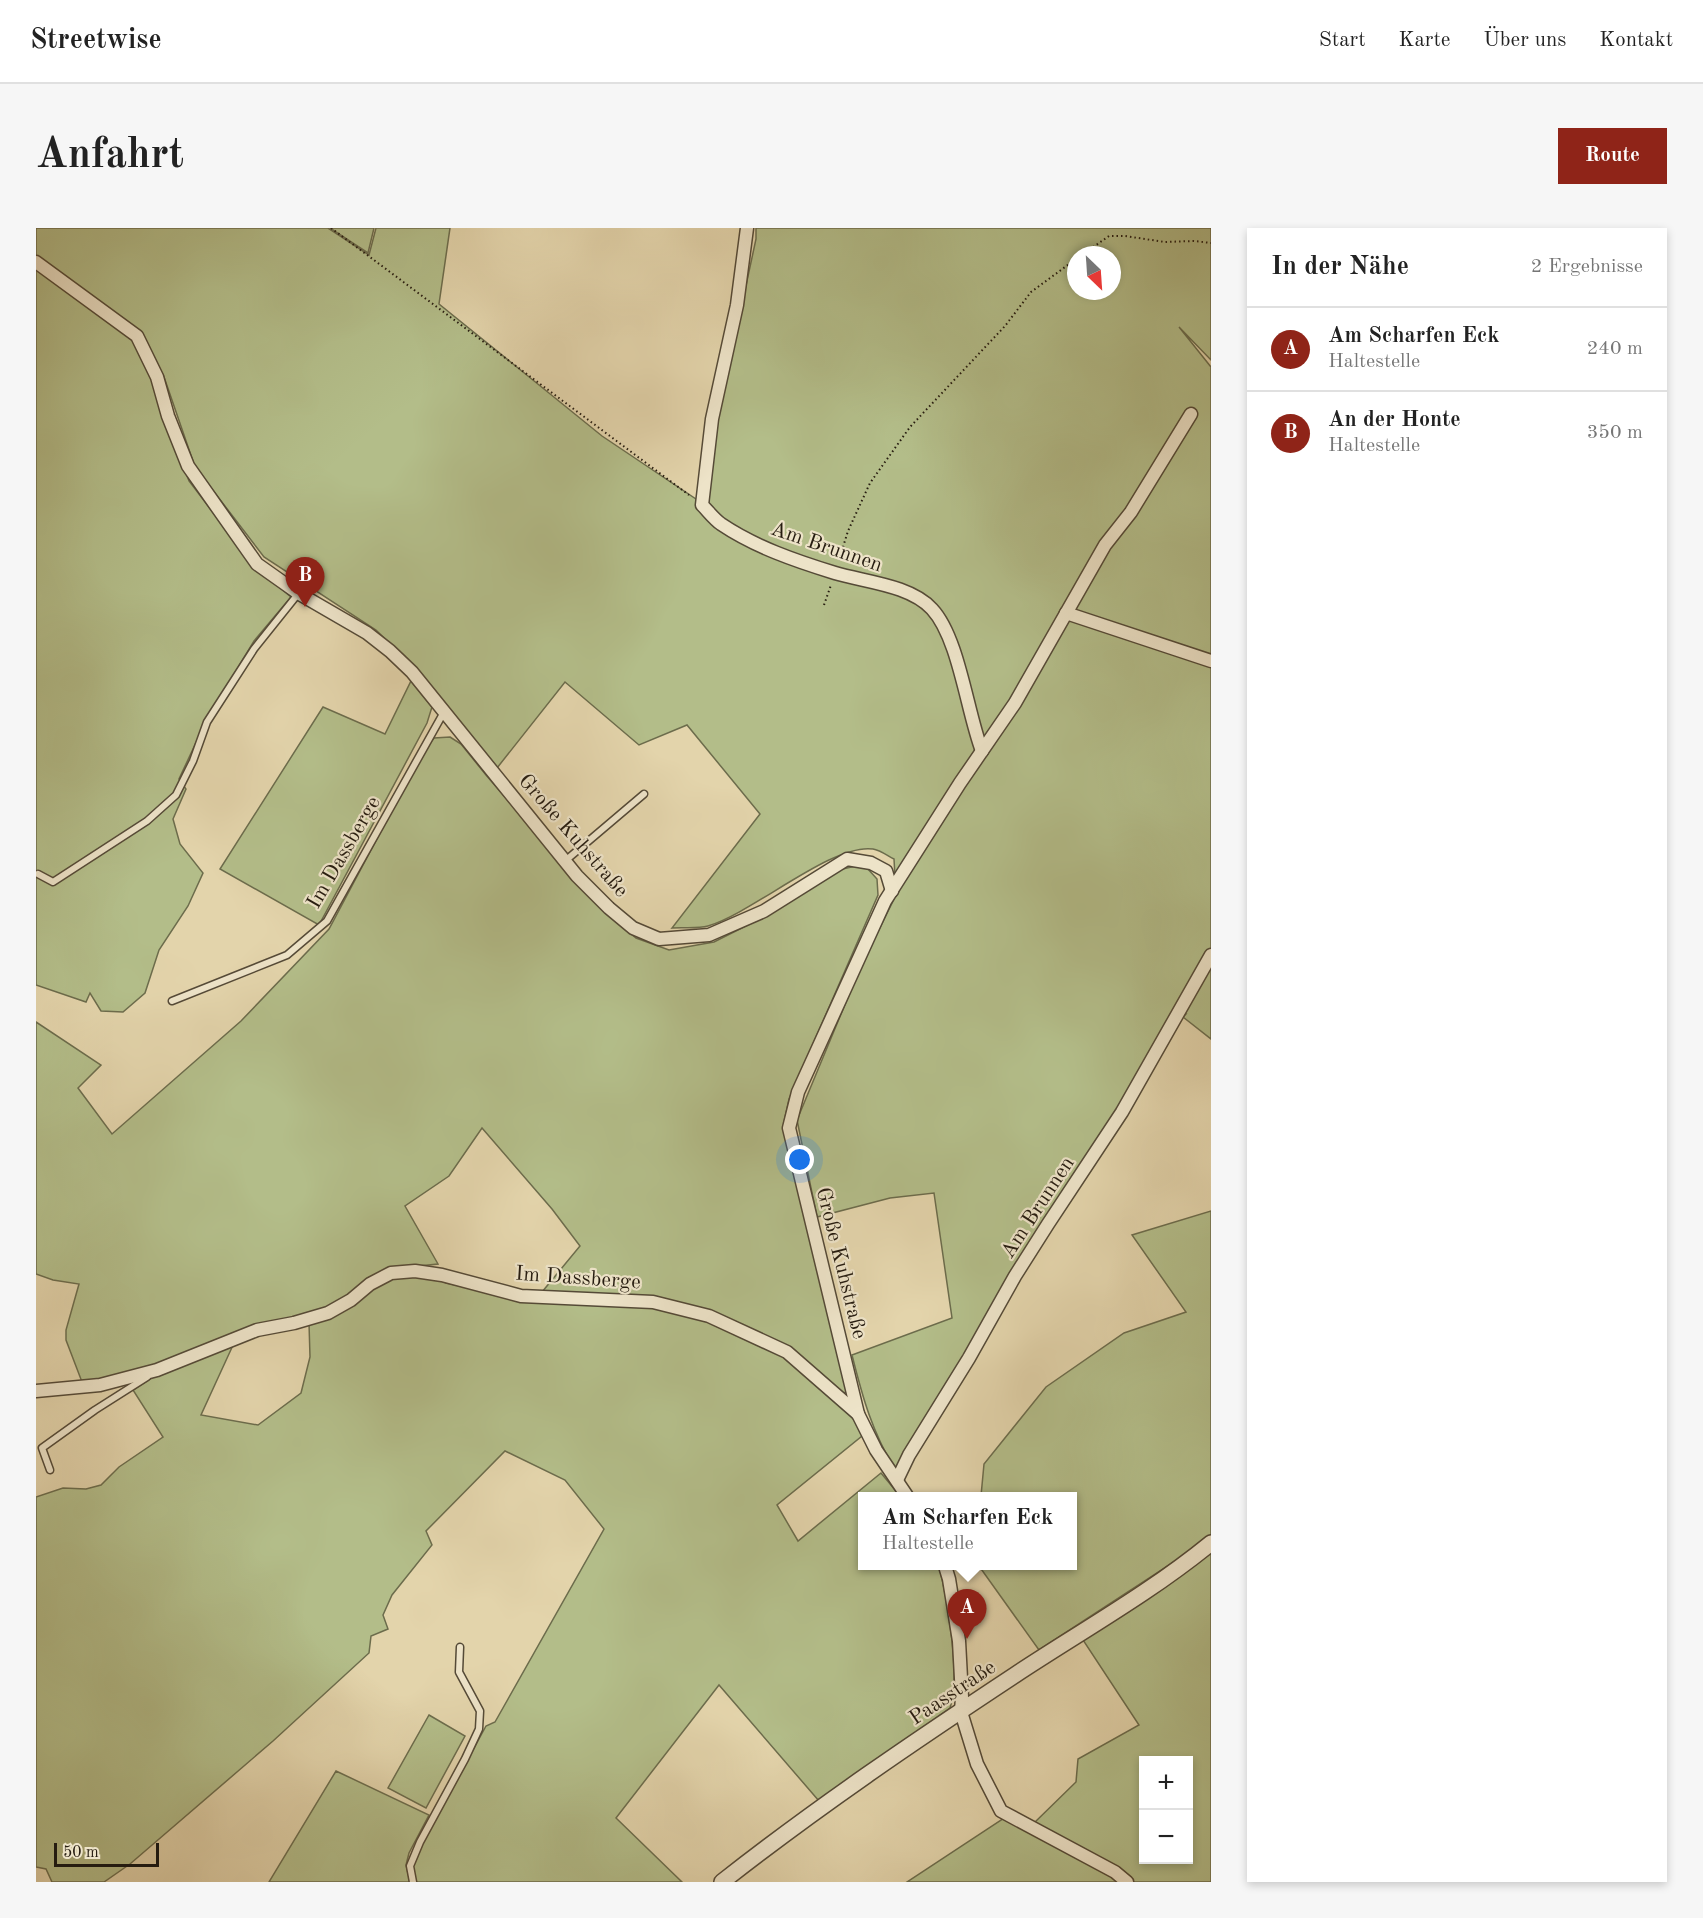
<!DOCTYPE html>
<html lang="de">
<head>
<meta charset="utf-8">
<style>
	:root { --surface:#fff; --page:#f6f6f6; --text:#222; --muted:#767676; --line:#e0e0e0; --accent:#8f2418 }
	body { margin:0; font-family:"Old Standard TT",serif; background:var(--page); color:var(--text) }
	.controls { position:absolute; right:18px; bottom:18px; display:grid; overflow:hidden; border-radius:0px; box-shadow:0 3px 9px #0003 }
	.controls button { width:54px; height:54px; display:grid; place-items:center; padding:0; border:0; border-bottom:2px solid var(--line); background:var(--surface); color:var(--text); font:30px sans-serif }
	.compass { position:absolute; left:1031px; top:18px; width:54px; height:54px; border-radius:50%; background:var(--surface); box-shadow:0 3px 9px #0003; rotate:155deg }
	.scale { position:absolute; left:18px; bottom:15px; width:105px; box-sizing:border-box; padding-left:6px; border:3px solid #261c10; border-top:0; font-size:16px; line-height:21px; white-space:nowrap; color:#261c10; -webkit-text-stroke:4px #ede3c8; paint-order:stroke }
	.you { position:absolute; left:764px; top:932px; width:21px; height:21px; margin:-15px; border:4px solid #fff; border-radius:50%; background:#1a73e8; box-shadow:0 0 0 9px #1a73e833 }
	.badge { display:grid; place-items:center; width:39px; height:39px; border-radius:50%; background:var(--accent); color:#fff; font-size:20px; font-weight:700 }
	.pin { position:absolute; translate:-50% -50px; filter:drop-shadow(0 2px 3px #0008) }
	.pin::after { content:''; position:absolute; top:32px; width:21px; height:18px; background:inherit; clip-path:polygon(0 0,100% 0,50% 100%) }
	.popup { position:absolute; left:822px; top:1264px; width:219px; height:78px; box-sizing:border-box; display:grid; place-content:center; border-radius:0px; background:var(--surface); filter:drop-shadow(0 2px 4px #0005); font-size:20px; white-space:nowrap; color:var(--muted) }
	.popup b { font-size:22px; color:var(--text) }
	.popup::after { content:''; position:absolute; left:50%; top:100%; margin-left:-12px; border:12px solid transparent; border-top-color:var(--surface) }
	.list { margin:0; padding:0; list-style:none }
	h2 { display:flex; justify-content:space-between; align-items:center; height:78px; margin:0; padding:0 24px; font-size:26px }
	h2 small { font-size:20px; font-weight:400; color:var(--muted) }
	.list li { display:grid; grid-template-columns:39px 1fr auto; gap:18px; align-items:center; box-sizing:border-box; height:84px; padding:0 24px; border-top:2px solid var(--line) }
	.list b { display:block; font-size:22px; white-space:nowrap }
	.list p { margin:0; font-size:20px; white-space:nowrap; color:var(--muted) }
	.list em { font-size:20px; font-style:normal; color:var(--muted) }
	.map { position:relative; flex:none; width:1175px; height:1654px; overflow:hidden; border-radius:0px }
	header { display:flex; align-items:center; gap:36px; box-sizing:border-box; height:84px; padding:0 30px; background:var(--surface); border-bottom:2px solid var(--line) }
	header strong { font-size:28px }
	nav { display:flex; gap:33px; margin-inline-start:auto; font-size:21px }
	.intro { display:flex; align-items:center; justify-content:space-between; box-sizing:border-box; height:144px; padding:0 36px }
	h1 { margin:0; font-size:42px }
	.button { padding:15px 27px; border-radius:0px; background:var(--accent); color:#fff; font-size:21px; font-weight:700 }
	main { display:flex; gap:36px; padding:0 36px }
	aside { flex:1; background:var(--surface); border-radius:0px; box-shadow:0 3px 9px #0003 }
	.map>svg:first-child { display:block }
	.green { fill:#b3bd89; stroke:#6c6c4c; stroke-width:1.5; fill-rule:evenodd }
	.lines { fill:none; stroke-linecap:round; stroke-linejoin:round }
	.service-casing { stroke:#554a37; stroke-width:9 }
	.minor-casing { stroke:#554a37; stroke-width:15 }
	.tertiary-casing { stroke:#554a37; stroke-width:18 }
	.path { stroke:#261c10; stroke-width:2; stroke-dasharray:1.5 3; stroke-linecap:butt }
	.service { stroke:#ede3c8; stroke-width:6 }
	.minor { stroke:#ede3c8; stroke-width:12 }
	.tertiary { stroke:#ede3c8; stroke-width:15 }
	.labels { text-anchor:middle; stroke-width:4.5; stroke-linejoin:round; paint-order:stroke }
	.street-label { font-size:21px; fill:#261c10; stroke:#ede3c8 }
</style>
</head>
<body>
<header>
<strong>Streetwise</strong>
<nav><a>Start</a><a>Karte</a><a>Über uns</a><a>Kontakt</a></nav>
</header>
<div class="intro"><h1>Anfahrt</h1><a class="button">Route</a></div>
<main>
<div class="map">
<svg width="1175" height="1654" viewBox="0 0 1175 1654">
	<rect width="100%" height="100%" fill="#e3d4ab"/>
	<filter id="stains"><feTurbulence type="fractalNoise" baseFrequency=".00333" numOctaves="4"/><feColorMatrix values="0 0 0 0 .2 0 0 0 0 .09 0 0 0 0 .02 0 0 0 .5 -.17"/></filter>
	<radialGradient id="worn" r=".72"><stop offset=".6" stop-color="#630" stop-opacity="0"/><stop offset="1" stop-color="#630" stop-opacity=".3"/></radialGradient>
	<!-- green -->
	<g class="green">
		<path d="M0 0H292L333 27 340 0H414L403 76 566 208 669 277 683 183 720 11V0H1175V132L1143 99 1175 139V811L1147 789 1150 786 1139 784 1081 884 859 1242C836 1203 827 1171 816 1127L916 1090 898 965 854 970 781 989 761 892 825 738 860 667 858 631C852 628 844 622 837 621 796 615 717 685 672 698 661 701 647 699 636 700L724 586 651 497 603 517 529 454 461 540 378 439 340 402 228 329 159 239 128 149 122 173 153 253 218 338 255 369 218 413 171 491 143 551 150 561 137 591 144 616 167 645 152 678 123 722 109 765 87 784 65 783 54 765 50 774 0 757ZM1040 27H1076V63H1040Z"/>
		<polygon points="294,0 338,0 332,25"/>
		<polygon points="375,453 396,479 391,495 283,697 184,641 287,479 349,506"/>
		<polygon points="414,509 425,516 450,547 563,678 600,710 633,722 678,714 730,688 802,642 820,638 831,640 841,651 842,667 753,871 748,894 812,1163 806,1166 677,1085 506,1064 544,1018 516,981 446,900 413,948 369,978 402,1036 363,1040 291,1083 165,1120 90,1147 46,1154 30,1112 30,1102 43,1056 17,1052 0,1046 0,794 65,837 42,860 76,906 205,793 293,701 387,524 398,510"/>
		<polygon points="1175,983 1175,1306 1167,1315 1003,1422 943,1338 1036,1338 1036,1268 945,1268 948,1236 1010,1159 1088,1105 1150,1084 1096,1007"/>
		<path d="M376 1046 399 1049 410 1055 492 1072 615 1079 669 1092 751 1128 810 1180 819 1192 826 1208 741 1277 762 1313 845 1245 864 1268H826V1338H903C911 1370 925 1450 914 1480L783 1573 683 1457 580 1590 646 1654H380L376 1638 385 1618 450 1498 459 1494 568 1301 529 1252 469 1223 390 1303 396 1317 356 1367 347 1387 352 1401 335 1408 333 1425 237 1513 94 1636 68 1654H16L10 1641 0 1639V1269L27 1260 50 1261 65 1257 83 1239 127 1209 97 1162 120 1147 198 1115 165 1187 222 1197 265 1165 274 1129 273 1095 330 1066 349 1053Z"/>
		<path d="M1175 1321V1654H1098L1076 1636 998 1595 1040 1554 1042 1531 1103 1497 1047 1412ZM1108 1532H1152V1632H1108Z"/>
		<polygon points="393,1487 429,1508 390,1580 352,1560"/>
		<polygon points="300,1543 393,1587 373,1625 370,1637 374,1654 233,1654"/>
		<polygon points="968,1590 1085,1654 871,1654"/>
	</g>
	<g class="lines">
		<defs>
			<g id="service">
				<polyline points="529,633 608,566"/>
				<polyline points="2,646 17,654 111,593 140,567 157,533 171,494 218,421 262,366"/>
				<polyline points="136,773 251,727 291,693 408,484"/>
				<polyline points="14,1242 6,1220 59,1182 111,1149"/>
				<polyline points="377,1654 374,1638 384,1614 429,1531 443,1501 444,1483 423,1444 424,1419"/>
			</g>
			<g id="minor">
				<path d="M711 0 701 77 676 191 666 277C672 283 678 291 685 296 719 319 760 333 799 345 829 354 874 357 896 381 923 410 931 484 946 523"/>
				<polyline points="0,34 101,108 121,149 132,188 152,238 221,336 262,365 331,405 354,423 376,444 541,648 573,680 597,700 623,711 673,707 728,683 811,631 835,635 850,643 856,663"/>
				<polyline points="1030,385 1175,433"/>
				<polyline points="0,1163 64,1157 121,1142 221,1102 258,1095 292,1085 315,1072 334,1056 355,1045 379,1043 406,1047 485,1068 617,1074 673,1088 751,1124 822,1186"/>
				<polyline points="861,1252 873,1227 933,1130 979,1048 1012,996 1086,884 1175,727"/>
				<polyline points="871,1268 840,1222 822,1186 753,900 762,864 849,673 924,555 979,475 1069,317 1095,284 1155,186"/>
				<polyline points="909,1338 913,1351 923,1413 926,1469 925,1484 941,1536 965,1583 1079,1644 1091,1654"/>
			</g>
			<path id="tertiary" d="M686 1654C780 1580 879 1513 979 1447 1044 1404 1114 1365 1175 1315"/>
		</defs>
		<!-- service casing -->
		<use href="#service" class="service-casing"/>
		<!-- minor casing -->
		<use href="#minor" class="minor-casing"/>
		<!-- tertiary casing -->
		<use href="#tertiary" class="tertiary-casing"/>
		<!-- path -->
		<g class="path">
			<polyline points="295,0 653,267"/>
			<polyline points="1046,27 1073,8 1089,8 1129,14 1158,13 1175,15"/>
			<polyline points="803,332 812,303 834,255 874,199 969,98 995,64 1040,31"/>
			<polyline points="788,377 795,357"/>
		</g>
		<!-- service -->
		<use href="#service" class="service"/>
		<!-- minor -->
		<use href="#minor" class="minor"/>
		<!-- tertiary -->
		<use href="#tertiary" class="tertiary"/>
	</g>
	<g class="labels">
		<!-- street labels -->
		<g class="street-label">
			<text transform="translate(791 318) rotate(19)" y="7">Am Brunnen</text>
			<text transform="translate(538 607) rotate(49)" y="7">Große Kuhstraße</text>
			<text transform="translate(307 624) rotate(-60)" y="7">Im Dassberge</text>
			<text transform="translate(1001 979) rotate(-57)" y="7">Am Brunnen</text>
			<text transform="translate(806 1035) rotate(76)" y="7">Große Kuhstraße</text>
			<text transform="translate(542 1049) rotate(4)" y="7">Im Dassberge</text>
			<text transform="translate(916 1464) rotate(-34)" y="7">Paasstraße</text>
		</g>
	</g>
	<rect width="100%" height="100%" filter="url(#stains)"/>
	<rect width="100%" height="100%" fill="url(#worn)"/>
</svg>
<div class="controls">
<button>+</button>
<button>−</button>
</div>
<svg class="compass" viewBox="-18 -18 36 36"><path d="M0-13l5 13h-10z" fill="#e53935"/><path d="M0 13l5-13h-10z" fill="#767676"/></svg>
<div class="scale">50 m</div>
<div class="you"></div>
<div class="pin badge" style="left:931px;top:1411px">A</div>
<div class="popup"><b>Am Scharfen Eck</b>Haltestelle</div>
<div class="pin badge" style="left:269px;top:379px">B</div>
</div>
<aside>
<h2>In der Nähe<small>2 Ergebnisse</small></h2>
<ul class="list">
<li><span class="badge">A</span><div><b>Am Scharfen Eck</b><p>Haltestelle</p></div><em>240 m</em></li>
<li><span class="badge">B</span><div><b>An der Honte</b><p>Haltestelle</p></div><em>350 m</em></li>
</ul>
</aside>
</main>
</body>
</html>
